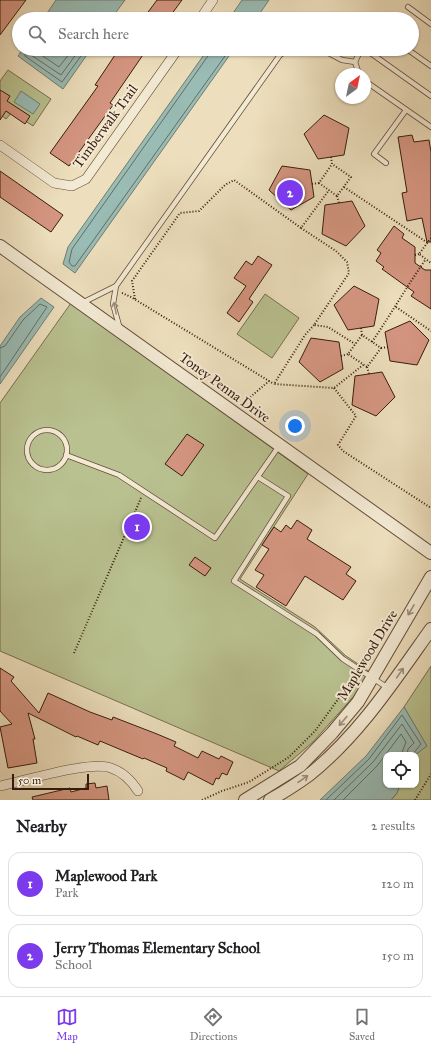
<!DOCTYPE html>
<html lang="en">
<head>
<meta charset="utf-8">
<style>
	:root { --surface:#fff; --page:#f6f6f6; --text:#202124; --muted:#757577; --line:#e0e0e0; --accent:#7c3aed }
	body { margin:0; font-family:"IM FELL Great Primer",serif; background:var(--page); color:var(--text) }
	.controls { position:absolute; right:12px; bottom:12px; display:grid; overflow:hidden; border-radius:8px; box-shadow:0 1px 3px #0004 }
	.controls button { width:36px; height:36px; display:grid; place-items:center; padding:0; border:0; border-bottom:1px solid var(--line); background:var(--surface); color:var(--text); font:20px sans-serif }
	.compass { position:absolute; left:335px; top:68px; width:36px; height:36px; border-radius:50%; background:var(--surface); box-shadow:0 1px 3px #0004; rotate:33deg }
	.scale { position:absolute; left:12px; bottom:10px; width:77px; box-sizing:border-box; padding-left:4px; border:2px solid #381c0e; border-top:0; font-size:11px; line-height:14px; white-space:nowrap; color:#381c0e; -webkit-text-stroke:3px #f3ead4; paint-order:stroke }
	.you { position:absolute; left:295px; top:426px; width:14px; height:14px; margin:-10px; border:3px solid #fff; border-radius:50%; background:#1a73e8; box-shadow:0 0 0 6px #1a73e833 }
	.badge { display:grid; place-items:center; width:26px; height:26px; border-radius:50%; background:var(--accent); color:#fff; font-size:13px; font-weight:700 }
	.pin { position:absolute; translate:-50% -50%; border:2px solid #fff; box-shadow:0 1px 4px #0006 }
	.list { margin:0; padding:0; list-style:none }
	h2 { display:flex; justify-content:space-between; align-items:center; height:52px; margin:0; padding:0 16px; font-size:17px }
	h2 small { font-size:13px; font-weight:400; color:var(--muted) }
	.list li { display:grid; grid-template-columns:26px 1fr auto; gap:12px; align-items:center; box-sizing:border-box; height:64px; margin:0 8px 8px; padding:0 8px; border:1px solid var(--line); border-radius:12px }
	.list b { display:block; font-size:15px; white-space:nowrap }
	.list p { margin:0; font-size:13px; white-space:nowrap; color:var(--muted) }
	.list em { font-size:13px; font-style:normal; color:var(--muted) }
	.icon { flex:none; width:22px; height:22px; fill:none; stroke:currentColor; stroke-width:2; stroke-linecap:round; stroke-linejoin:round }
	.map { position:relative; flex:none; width:431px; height:800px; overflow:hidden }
	.search { position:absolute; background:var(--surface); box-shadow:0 1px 3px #0004; left:12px; right:12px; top:12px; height:44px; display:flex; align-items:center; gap:10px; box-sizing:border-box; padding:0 14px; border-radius:22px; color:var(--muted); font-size:15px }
	.sheet { height:196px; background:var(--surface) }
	nav { display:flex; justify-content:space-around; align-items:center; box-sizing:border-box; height:56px; border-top:1px solid var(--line); background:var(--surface); font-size:11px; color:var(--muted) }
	nav a { display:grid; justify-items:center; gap:2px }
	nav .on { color:var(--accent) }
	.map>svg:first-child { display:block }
	.green { fill:#b9c190; stroke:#786e4f }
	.water { fill:#99bcb5; stroke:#727c72 }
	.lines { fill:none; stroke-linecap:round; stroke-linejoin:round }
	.shore { stroke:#686c62; stroke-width:1 }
	.building { fill:#d59681; stroke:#381c0e }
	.service-casing { stroke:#654d3a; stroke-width:6 }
	.minor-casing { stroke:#654d3a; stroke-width:10 }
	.tertiary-casing { stroke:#654d3a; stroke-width:14 }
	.path { stroke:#381c0e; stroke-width:2; stroke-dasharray:1 2; stroke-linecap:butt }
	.service { stroke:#f3ead4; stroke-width:4.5 }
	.minor { stroke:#f3ead4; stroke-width:9 }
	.tertiary { stroke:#f3ead4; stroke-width:12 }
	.oneway { stroke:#9f8d7b }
	.labels { text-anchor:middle; stroke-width:4; stroke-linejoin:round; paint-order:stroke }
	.street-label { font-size:14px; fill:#381c0e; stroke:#f3ead4 }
</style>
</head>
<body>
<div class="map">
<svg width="431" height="800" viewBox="0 0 431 800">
	<rect width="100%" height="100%" fill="#eddfbd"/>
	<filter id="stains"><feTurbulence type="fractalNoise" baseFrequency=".005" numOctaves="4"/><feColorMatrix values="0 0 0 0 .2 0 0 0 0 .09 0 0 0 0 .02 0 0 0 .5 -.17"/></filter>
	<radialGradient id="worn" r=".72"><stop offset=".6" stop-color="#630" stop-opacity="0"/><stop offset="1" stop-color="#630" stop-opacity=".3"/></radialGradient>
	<!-- green -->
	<g class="green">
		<polygon points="8,70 51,99 33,126 12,112 6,119 0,114 0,81"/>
		<polygon points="265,294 299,318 272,358 237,334"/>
		<polygon points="71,303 308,474 240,579 315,627 346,656 370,672 354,696 313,742 279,771 0,651 0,403"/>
		<polygon points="431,666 431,800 391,800 397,793 400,785 416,785 415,755 426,745 404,707"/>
	</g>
	<!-- water -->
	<g class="water">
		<polygon points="56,0 125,0 111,19 43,19"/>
		<polygon points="242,0 269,0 256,19 229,19"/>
		<polygon points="23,49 91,49 63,89 18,56"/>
		<polygon points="208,49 234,49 75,273 63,264 68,247"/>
		<polygon points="21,91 40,104 33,114 14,102"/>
		<polygon points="41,298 54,307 0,384 0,346 20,317"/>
		<polygon points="404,707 427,746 415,755 386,755 386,785 400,785 397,793 391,800 320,800 366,756"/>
	</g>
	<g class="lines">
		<!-- shore -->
		<g class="shore">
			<polyline points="26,49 25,56 62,82 86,49"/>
			<polyline points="31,49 31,55 61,75 80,49"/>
			<polyline points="37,49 37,52 59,67 73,49"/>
			<polyline points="211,49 210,53 72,249 69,262 72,266 75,266 230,49"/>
			<polyline points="0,348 5,346 23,320 40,304 47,307 0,377"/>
			<polyline points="326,800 369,759 402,715 421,744 412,755"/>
			<polyline points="334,800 373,762 402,724 414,743 408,749 407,755"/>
			<polyline points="343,800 377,766 401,734 406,742 401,755"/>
		</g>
	</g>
	<!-- building -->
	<g class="building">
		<polygon points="0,0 26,0 0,35"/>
		<polygon points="157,0 182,0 168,19 143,19"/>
		<polygon points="119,49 147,49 110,103 113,105 69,166 50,153 98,86 95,85"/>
		<polygon points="0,90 10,96 7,101 30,116 25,124 6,111 0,120"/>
		<polygon points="324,115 349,128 344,155 318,159 304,134"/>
		<polygon points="412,135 414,142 429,140 431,152 431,242 427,242 422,218 407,221 402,193 407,192 398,137"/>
		<polygon points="282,166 310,170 314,197 291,210 269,190"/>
		<polygon points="0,171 63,215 51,232 0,197"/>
		<polygon points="352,201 365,226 346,246 322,234 325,205"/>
		<polygon points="394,226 404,234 402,238 415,247 415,263 425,270 431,270 431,309 411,296 414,292 382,269 384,267 376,261 381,253 377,250"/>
		<polygon points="258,256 272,265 249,299 253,302 239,322 227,313 246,286 234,278 246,261 252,265"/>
		<polygon points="354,286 379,299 374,326 348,330 334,305"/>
		<polygon points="410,321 429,340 417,365 390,361 385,332"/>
		<polygon points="311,338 339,342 343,369 320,382 299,362"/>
		<polygon points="382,372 395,397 376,416 352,405 355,376"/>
		<polygon points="187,434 204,445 182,476 165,464"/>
		<polygon points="297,520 312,530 307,539 351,567 346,574 356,581 343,600 305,576 286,606 256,587 264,575 255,570 269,549 262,545 274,527 281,532 286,525 291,529"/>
		<polygon points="195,557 211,568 205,576 189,565"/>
		<polygon points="0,668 14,677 11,681 39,713 48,693 90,712 112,720 113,717 157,734 176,742 174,746 198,758 202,751 219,759 221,756 233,762 227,775 222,773 219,779 216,778 213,785 188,772 184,780 166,771 167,768 144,758 143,759 100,741 98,745 77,736 76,737 28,713 35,739 33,739 37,763 8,768 0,727 12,724 0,711"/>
		<polygon points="95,783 96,788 107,786 109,800 33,800 32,797 70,788 71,792 86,788 86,784"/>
	</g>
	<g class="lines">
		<defs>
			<g id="service">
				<polyline points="408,7 431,24"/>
				<polyline points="321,49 342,60 355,62"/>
				<polyline points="365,49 431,96"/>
				<polyline points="407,49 431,66"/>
				<polyline points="359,74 355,62 361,49"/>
				<polyline points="365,81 431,127"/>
				<polyline points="386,163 374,154 406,110"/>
				<polyline points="116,286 113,304 120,329"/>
				<polyline points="82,303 116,286 280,55 289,49"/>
				<circle cx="47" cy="450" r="20"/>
				<polyline points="66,455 119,475 215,538 279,446"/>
				<polyline points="258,477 288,496 234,581 317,634 343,659 388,688"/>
			</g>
			<g id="minor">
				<polyline points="200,19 213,0"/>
				<polyline points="0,145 54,183 72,186 86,179 178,49"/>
				<path d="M0 786C24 781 91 760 111 768 123 772 131 780 138 791"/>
			</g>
			<g id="tertiary">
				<polyline points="0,246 431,553"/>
				<polyline points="245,800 300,766 332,733 358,702 431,577"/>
				<path d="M270 800C284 792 297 784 309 775 359 735 394 681 431 629"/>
			</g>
		</defs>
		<!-- service casing -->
		<use href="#service" class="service-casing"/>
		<!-- minor casing -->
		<use href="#minor" class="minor-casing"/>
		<!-- tertiary casing -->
		<use href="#tertiary" class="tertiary-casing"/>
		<!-- path -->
		<g class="path">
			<polyline points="331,157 332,164 351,177 337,196 319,183 332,164"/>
			<polyline points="312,184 319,183"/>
			<polyline points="344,187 428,243"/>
			<polyline points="337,196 339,203"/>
			<polyline points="301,228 336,251 347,262 349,273 314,325 328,327 355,344"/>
			<polyline points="431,238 419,254 431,263"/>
			<polyline points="415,255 419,254"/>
			<polyline points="122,293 131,297 274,384"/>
			<polyline points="135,299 132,281 180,213 199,211 225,185 234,180 301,228 329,190"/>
			<polyline points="396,307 431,331"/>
			<polyline points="314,325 305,335 274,384 334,388 363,365"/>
			<polyline points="361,328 362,335 381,348 367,367 348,354 362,335"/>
			<path d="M372 342C391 314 407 286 426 259"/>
			<polyline points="381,348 388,347"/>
			<polyline points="341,356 348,354"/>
			<polyline points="367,367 369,374"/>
			<polyline points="334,388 356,416 338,445 343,451 431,508"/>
			<polyline points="248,399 269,381"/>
			<polyline points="74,653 141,498"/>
			<polyline points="202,800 222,791 249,782 289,757 315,731 355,676"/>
			<polyline points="415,800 431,774"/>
		</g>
		<!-- service -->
		<use href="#service" class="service"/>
		<!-- minor -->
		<use href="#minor" class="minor"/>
		<!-- tertiary -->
		<use href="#tertiary" class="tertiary"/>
	</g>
	<!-- one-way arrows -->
	<defs><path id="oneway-shaft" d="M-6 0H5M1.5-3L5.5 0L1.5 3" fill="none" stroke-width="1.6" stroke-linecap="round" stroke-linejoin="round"/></defs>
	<g class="oneway">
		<use href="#oneway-shaft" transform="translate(115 308) rotate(-102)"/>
		<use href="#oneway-shaft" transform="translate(411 610) rotate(120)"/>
		<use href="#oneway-shaft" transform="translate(400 673) rotate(-55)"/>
		<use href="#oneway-shaft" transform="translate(343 721) rotate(130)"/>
		<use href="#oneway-shaft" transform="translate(303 779) rotate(-35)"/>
	</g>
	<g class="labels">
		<!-- street labels -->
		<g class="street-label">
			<text transform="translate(105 126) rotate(-54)" y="5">Timberwalk Trail</text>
			<text transform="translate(225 387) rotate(36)" y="5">Toney Penna Drive</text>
			<text transform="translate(367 655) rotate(-59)" y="5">Maplewood Drive</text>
		</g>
	</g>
	<rect width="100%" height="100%" filter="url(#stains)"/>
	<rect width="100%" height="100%" fill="url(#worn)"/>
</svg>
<div class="controls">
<button><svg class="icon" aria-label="locate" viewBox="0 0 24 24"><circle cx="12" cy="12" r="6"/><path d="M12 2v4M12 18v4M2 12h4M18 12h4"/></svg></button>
</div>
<svg class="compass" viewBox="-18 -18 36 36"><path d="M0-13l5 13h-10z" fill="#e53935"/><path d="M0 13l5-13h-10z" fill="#757577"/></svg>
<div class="scale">50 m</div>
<div class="you"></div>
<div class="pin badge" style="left:137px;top:527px">1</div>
<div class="pin badge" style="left:290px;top:193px">2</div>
<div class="search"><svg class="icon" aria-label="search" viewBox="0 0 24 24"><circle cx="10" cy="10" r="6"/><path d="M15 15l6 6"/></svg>Search here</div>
</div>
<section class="sheet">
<h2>Nearby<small>2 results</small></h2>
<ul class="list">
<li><span class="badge">1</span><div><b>Maplewood Park</b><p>Park</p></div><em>120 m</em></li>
<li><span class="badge">2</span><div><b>Jerry Thomas Elementary School</b><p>School</p></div><em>150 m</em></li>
</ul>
</section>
<nav>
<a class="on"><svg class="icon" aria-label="map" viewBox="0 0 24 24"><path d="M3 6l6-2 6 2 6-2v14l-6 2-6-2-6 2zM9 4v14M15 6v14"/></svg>Map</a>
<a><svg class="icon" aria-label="directions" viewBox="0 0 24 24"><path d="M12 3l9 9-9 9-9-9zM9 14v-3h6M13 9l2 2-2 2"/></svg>Directions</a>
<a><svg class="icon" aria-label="saved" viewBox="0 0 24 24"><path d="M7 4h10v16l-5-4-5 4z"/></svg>Saved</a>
</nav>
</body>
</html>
